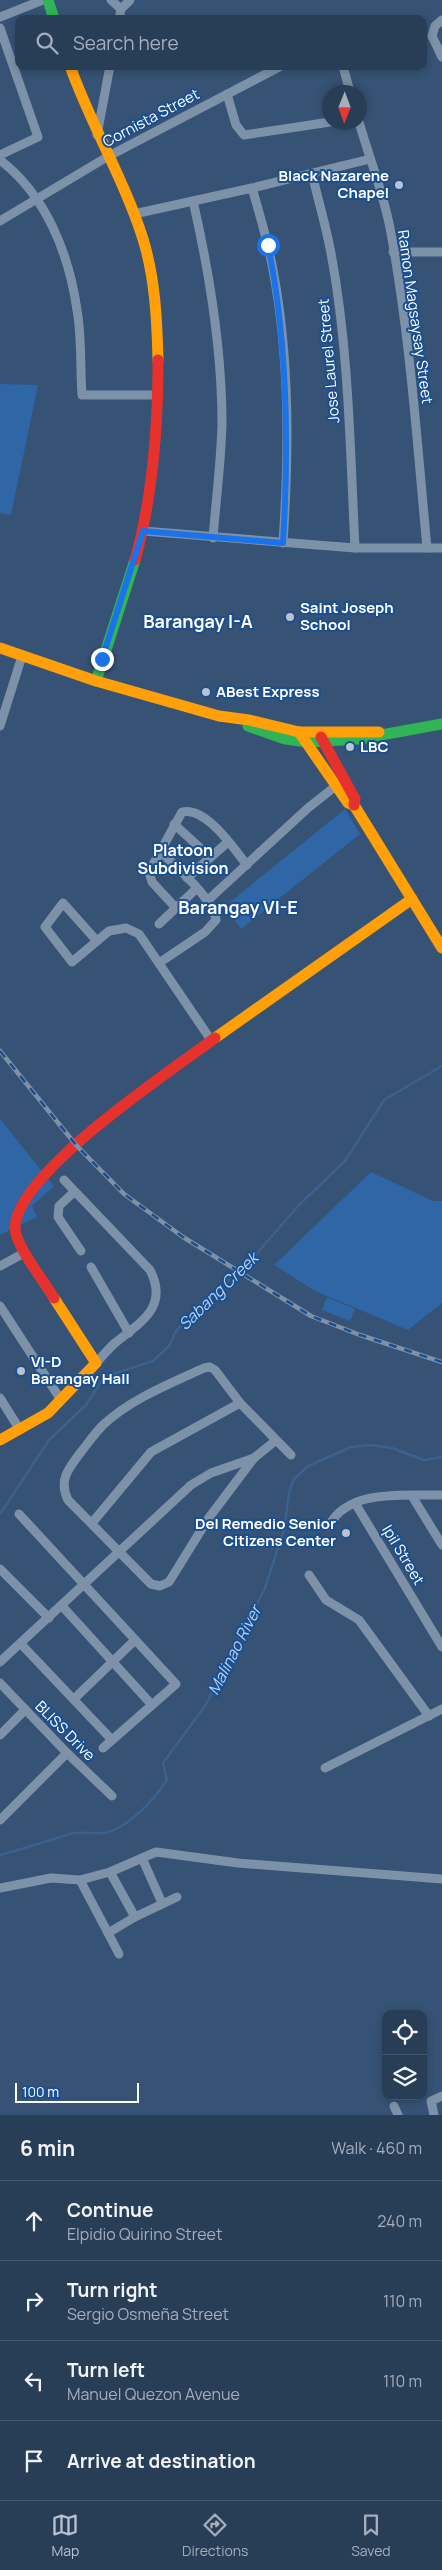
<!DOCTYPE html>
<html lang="en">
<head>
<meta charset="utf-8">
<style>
	:root { --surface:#283e57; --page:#30455d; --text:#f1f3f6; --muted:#a5aeba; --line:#44576d; --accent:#b9c2ce }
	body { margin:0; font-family:Manrope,sans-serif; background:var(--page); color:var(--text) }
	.controls { position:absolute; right:15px; bottom:15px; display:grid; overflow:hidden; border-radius:10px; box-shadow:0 2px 8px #0003 }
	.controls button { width:45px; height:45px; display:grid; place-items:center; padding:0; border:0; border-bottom:1px solid var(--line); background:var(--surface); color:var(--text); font:25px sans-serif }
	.compass { position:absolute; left:322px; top:85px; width:45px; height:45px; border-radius:50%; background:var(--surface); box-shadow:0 2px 8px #0003; rotate:181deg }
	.scale { position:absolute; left:15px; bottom:12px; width:124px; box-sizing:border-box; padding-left:5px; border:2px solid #fff; border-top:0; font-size:14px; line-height:18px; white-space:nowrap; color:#fff; -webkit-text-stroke:4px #1b4f8f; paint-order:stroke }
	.stop { position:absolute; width:15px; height:15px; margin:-11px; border:4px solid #1a73e8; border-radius:50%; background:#fff }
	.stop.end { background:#1a73e8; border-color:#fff; box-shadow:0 1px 5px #0008 }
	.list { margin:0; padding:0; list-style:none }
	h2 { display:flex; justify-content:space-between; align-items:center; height:65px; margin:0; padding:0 20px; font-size:21px }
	h2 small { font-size:16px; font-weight:400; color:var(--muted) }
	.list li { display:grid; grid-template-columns:32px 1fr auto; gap:15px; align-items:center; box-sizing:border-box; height:80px; padding:0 20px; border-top:1px solid var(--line) }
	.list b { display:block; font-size:19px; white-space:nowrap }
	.list p { margin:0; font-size:16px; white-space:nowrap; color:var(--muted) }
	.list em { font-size:16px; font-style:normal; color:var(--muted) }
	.icon { flex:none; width:28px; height:28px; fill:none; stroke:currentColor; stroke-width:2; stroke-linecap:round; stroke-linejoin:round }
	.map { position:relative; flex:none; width:442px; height:2115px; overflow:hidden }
	.search { position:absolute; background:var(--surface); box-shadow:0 2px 8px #0003; left:15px; right:15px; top:15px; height:55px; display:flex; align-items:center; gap:12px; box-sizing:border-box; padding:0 18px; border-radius:10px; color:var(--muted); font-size:19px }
	.sheet { height:385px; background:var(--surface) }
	nav { display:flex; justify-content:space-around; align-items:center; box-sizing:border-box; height:70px; border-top:1px solid var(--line); background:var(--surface); font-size:14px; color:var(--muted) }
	nav a { display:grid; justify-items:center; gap:2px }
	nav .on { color:var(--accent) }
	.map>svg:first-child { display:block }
	.green { fill:#2f66a5 }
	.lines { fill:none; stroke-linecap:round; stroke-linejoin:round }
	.stream { stroke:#3b618d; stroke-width:2.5 }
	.street { stroke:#7d92a8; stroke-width:9 }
	.fast { stroke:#30b455; stroke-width:11 }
	.slow { stroke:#ff9f0a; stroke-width:11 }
	.jam { stroke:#e5322d; stroke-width:11 }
	.rail-casing { stroke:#7e92a7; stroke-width:4.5 }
	.rail { stroke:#1b4f8f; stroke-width:2.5; stroke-dasharray:8; stroke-linecap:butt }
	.route { stroke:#1a73e8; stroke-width:6 }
	.poi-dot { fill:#b9c2ce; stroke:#1b4f8f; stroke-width:2 }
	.labels { text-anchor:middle; stroke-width:4; stroke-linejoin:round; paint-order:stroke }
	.street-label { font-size:15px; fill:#fff; stroke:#1b4f8f }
	.poi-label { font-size:15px; font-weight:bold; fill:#fff; stroke:#1b4f8f; text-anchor:start }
	.neighbourhood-label { font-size:16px; font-weight:bold; fill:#fff; stroke:#1b4f8f }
	.water-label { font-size:16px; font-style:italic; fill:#b5d3f5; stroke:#1b4f8f }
	.quarter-label { font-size:18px; font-weight:bold; fill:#fff; stroke:#1b4f8f }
</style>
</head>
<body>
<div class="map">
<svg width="442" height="2115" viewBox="0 0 442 2115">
	<rect width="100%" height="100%" fill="#365274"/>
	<!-- green -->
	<g class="green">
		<polygon points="0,384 38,385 11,515 0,513"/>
		<polygon points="345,809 360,834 241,929 225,906"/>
		<polygon points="0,1119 54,1186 32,1206 37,1217 0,1235"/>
		<polygon points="371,1172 433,1201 442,1201 442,1303 408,1330 315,1291 274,1265"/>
		<polygon points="327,1297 355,1309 350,1321 322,1310"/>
	</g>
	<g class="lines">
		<!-- stream -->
		<g class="stream">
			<polyline points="0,1514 49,1440 86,1405 104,1377 153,1361 169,1346 176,1331 199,1305 245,1267 299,1205 345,1161 384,1100 442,1066"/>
			<path d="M0 1855C24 1849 46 1841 70 1834 80 1831 93 1834 104 1833 127 1829 155 1799 167 1780L163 1763 205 1706 265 1588 284 1530 289 1493 294 1479 308 1466 351 1447 372 1445 392 1448 424 1460 442 1457"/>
		</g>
		<!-- street -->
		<g class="street">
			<polyline points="111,0 121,9"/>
			<polyline points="0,17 43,0"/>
			<polyline points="119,19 121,9 130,0"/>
			<polyline points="442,20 435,26 432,36 442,57"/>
			<polyline points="0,28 38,137 0,155"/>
			<polyline points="343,66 350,92"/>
			<polyline points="227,94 236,125 244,135 330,122"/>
			<path d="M359 122C369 157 383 192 390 228 410 334 417 442 427 548"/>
			<polyline points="97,135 110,66"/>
			<path d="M0 160C46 195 69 254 77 310 82 338 80 367 82 395H158"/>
			<path d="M312 174C318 199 325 223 330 248 349 346 350 448 355 548"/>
			<path d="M252 188C260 215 268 242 273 270 290 359 289 453 283 543"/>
			<path d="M193 201C210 275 222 348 222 424 221 462 216 500 213 538"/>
			<polyline points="134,214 252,188 370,159"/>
			<polyline points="0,221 107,157 281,66"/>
			<polyline points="393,252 442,252"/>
			<polyline points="143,531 355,548 442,548"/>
			<polyline points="0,726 22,656"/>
			<polyline points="174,824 210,857"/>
			<polyline points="187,878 228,842"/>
			<polyline points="207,901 308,808 337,785"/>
			<path d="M176 908 152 882 149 872 182 812C206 806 234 849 247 865"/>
			<polyline points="159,924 197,888"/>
			<polyline points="96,940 63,903 45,927 72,962 109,931 126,928 139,934 211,1040"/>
			<path d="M159 963 205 932 216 920C213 898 177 868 161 852"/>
			<path d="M64 1180 150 1270C169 1307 141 1322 115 1343 108 1349 102 1357 96 1363"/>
			<polyline points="74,1192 59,1206 58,1217 81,1251"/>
			<polyline points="0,1266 24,1253"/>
			<polyline points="91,1267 129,1333"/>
			<polyline points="0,1306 61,1400"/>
			<polyline points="0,1398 20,1430"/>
			<path d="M254 1458 208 1519 169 1582 160 1586 151 1584 68 1500C58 1480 69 1468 81 1452 88 1443 95 1433 103 1425 131 1399 169 1384 204 1368L210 1367 215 1370 240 1403 291 1455"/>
			<polyline points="412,1496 442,1545"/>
			<polyline points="355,1503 442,1647"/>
			<polyline points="19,1514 176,1684 103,1748"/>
			<polyline points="92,1523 151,1452 240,1403"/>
			<path d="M329 1526C348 1488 406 1496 442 1495"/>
			<polyline points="0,1569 49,1618"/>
			<polyline points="309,1575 326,1600 359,1620 429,1716"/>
			<polyline points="62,1606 152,1705"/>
			<polyline points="21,1644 112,1740"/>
			<polyline points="0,1662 191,1485 211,1473 254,1458 275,1441"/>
			<polyline points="0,1683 67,1753 112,1796"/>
			<polyline points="74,1699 135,1640"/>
			<polyline points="0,1735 25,1710"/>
			<polyline points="325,1768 442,1709"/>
			<polyline points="0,1820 67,1753"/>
			<polyline points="142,1858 162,1903"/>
			<polyline points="110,1872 135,1917 108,1933 119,1954"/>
			<polyline points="80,1880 108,1933"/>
			<polyline points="0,1888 51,1878 80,1880 110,1872 156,1852 238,1863 442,1879"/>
			<polyline points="135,1917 177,1897"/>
			<polyline points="394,2106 398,2115"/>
			<polyline points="434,2115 431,2101 442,2096"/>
		</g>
		<!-- fast -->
		<g class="fast">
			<polyline points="48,0 54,19"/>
			<polyline points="96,681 135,560"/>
			<polyline points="248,726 285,739 308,742"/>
			<polyline points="308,742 359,739 442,724"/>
		</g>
		<!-- slow -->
		<g class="slow">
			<path d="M70 66C91 125 124 179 143 239 155 278 157 319 158 360"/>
			<polyline points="0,648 96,681 219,716 249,720 299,732"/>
			<polyline points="299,732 348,803 354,805 442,948"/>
			<polyline points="299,732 379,732"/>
			<polyline points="215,1038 412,899"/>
			<polyline points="0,1440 48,1413 96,1363 54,1298"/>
		</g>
		<!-- jam -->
		<g class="jam">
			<path d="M135 560C153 496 158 426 158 360"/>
			<polyline points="321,737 355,799 354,805"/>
			<path d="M54 1298C44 1281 16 1246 15 1229 14 1174 171 1071 215 1038"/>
		</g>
		<defs>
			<polyline id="rail" points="0,1051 76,1145 124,1194 183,1237 311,1316 360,1335 442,1362"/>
		</defs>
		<!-- rail casing -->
		<use href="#rail" class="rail-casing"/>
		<!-- rail -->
		<use href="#rail" class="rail"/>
	</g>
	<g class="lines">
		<!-- route -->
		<path class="route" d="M102 659 143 531 283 543C289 444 288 343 268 245"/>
	</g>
	<!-- markers -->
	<g class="poi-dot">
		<circle cx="399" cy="185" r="5"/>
		<circle cx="290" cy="617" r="5"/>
		<circle cx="206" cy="692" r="5"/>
		<circle cx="350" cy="747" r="5"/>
		<circle cx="21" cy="1371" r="5"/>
		<circle cx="346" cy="1533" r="5"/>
	</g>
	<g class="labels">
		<!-- street labels -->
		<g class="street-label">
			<text transform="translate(151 118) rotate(-28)" y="5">Cornista Street</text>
			<text transform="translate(415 317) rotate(82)" y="5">Ramon Magsaysay Street</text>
			<text transform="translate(329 361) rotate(-95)" y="5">Jose Laurel Street</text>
			<text transform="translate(403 1555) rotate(59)" y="5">Ipil Street</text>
			<text transform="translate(65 1731) rotate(45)" y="5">BLISS Drive</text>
		</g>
		<!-- poi labels -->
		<g class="poi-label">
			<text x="389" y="181" text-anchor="end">Black Nazarene<tspan x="389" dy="17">Chapel</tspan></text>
			<text x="300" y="613">Saint Joseph<tspan x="300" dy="17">School</tspan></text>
			<text x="216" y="697">ABest Express</text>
			<text x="360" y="752">LBC</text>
			<text x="31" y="1367">VI-D<tspan x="31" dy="17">Barangay Hall</tspan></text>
			<text x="336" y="1529" text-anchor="end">Del Remedio Senior<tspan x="336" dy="17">Citizens Center</tspan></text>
		</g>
		<!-- neighbourhood labels -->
		<g class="neighbourhood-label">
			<text x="183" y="856">Platoon<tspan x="183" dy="18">Subdivision</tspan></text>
		</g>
		<!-- water labels -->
		<g class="water-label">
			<text transform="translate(218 1291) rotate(-44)" y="6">Sabang Creek</text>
			<text transform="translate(234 1650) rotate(-63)" y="6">Malinao River</text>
		</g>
		<!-- quarter labels -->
		<g class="quarter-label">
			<text x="198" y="628">Barangay I-A</text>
			<text x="238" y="914">Barangay VI-E</text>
		</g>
	</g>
</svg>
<div class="controls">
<button><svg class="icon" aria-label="locate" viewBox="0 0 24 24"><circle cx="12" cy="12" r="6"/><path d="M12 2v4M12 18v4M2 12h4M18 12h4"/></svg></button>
<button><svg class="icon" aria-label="layers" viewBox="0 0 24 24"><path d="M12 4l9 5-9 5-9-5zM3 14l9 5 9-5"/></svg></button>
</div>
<svg class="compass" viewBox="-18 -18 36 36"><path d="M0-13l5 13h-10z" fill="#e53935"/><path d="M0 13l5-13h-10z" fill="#a5aeba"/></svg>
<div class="scale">100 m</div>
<div class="stop" style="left:268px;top:245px"></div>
<div class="stop end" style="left:102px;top:659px"></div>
<div class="search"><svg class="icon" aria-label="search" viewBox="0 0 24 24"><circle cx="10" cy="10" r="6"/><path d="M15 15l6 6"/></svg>Search here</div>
</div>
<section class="sheet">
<h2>6 min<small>Walk · 460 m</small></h2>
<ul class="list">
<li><svg class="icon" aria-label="ahead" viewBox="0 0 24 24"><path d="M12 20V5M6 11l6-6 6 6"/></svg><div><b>Continue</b><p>Elpidio Quirino Street</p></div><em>240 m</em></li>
<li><svg class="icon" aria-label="right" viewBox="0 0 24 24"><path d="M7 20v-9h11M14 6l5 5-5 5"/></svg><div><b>Turn right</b><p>Sergio Osmeña Street</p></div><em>110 m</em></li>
<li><svg class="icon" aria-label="left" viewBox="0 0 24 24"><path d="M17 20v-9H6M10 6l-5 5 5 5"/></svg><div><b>Turn left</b><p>Manuel Quezon Avenue</p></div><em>110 m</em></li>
<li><svg class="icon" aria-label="arrive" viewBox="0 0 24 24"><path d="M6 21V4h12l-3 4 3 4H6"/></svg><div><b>Arrive at destination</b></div></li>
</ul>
</section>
<nav>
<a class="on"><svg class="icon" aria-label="map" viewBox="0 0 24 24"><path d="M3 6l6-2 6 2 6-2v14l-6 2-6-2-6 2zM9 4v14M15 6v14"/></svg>Map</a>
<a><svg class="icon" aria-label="directions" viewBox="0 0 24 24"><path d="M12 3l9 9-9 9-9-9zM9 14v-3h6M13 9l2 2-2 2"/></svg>Directions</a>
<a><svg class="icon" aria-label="saved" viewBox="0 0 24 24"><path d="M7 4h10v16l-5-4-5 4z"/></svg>Saved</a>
</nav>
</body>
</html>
